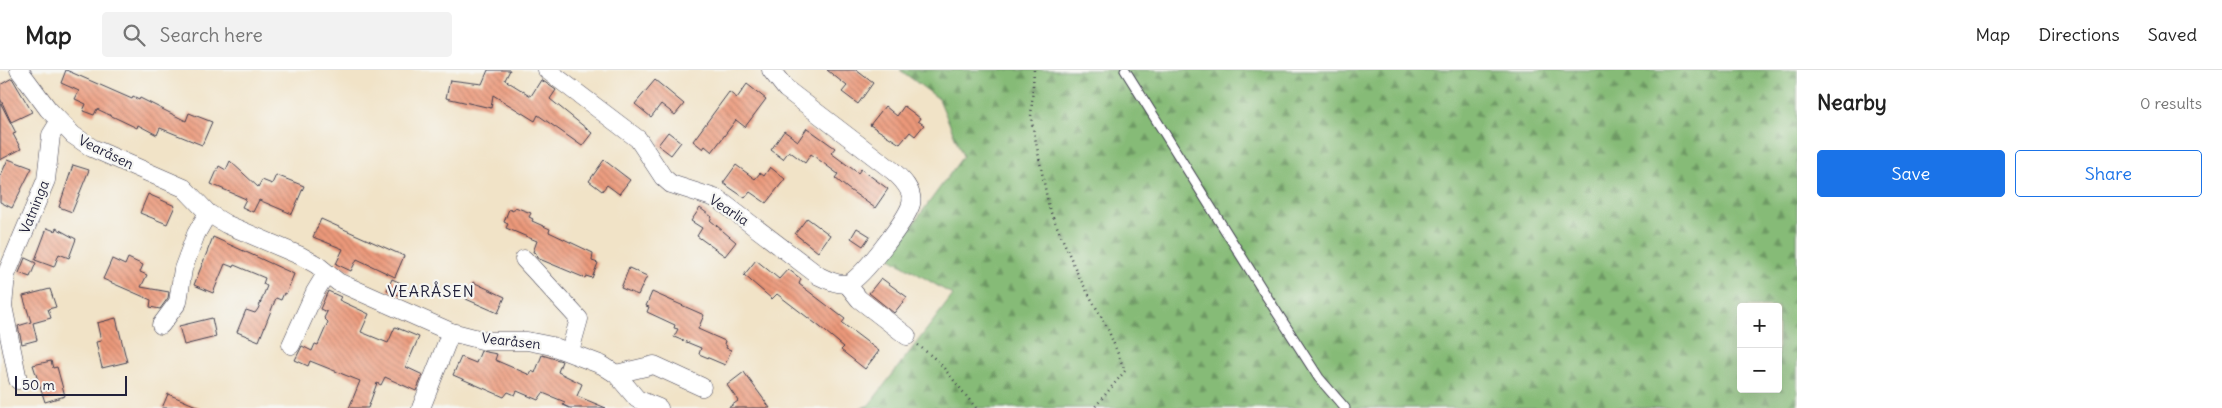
<!DOCTYPE html>
<html lang="en">
<head>
<meta charset="utf-8">
<style>
	:root { --surface:#fff; --page:#f2f2f2; --text:#222; --muted:#767676; --line:#e0e0e0; --accent:#1a73e8 }
	body { margin:0; font-family:Delius,sans-serif; background:var(--page); color:var(--text) }
	.controls { position:absolute; right:15px; bottom:15px; display:grid; overflow:hidden; border-radius:5px; box-shadow:0 5px 20px #0002 }
	.controls button { width:45px; height:45px; display:grid; place-items:center; padding:0; border:0; border-bottom:1px solid var(--line); background:var(--surface); color:var(--text); font:25px sans-serif }
	.scale { position:absolute; left:15px; bottom:12px; width:112px; box-sizing:border-box; padding-left:5px; border:2px solid #22223b; border-top:0; font-size:14px; line-height:18px; white-space:nowrap; color:#22223b; -webkit-text-stroke:4px #f6f6f2; paint-order:stroke }
	.list { margin:0; padding:0; list-style:none }
	h2 { display:flex; justify-content:space-between; align-items:center; height:65px; margin:0; padding:0 20px; font-size:21px }
	h2 small { font-size:16px; font-weight:400; color:var(--muted) }
	.actions { display:flex; gap:10px; padding:15px 20px }
	.actions a { flex:1; padding:11px 0; border:1px solid var(--accent); border-radius:5px; text-align:center; font-size:18px; color:var(--accent) }
	.actions .main { background:var(--accent); color:#fff }
	.icon { flex:none; width:28px; height:28px; fill:none; stroke:currentColor; stroke-width:2; stroke-linecap:round; stroke-linejoin:round }
	.map { position:relative; flex:none; width:1797px; height:338px; overflow:hidden }
	header { display:flex; align-items:center; gap:30px; box-sizing:border-box; height:70px; padding:0 25px; background:var(--surface); border-bottom:1px solid var(--line) }
	header strong { font-size:24px }
	nav { display:flex; gap:28px; margin-inline-start:auto; font-size:18px }
	.search { width:350px; height:45px; background:var(--page); display:flex; align-items:center; gap:12px; box-sizing:border-box; padding:0 18px; border-radius:5px; color:var(--muted); font-size:19px }
	main { display:flex }
	aside { flex:1; background:var(--surface) }
	.map>svg:first-child { display:block }
	.forest { fill:url(#forest-firs); stroke:#546e59; fill-rule:evenodd }
	.building { fill:url(#building-back-hatch) }
	.lines { fill:none; stroke-linecap:round; stroke-linejoin:round }
	.lane-casing { stroke:#413f50; stroke-width:11 }
	.street-casing { stroke:#413f50; stroke-width:19 }
	.path { stroke:#413f50; stroke-width:2.5; stroke-dasharray:1 4; stroke-linecap:butt }
	.lane { stroke:#fff; stroke-width:9 }
	.street { stroke:#fff; stroke-width:18 }
	.labels { text-anchor:middle; stroke-width:4.5; stroke-linejoin:round; paint-order:stroke }
	.street-label { font-size:14px; fill:#22223b; stroke:#f6f6f2 }
	.quarter-label { font-size:16px; letter-spacing:1px; fill:#22223b; stroke:#f6f6f2 }
</style>
</head>
<body>
<header>
<strong>Map</strong>
<div class="search"><svg class="icon" aria-label="search" viewBox="0 0 24 24"><circle cx="10" cy="10" r="6"/><path d="M15 15l6 6"/></svg>Search here</div>
<nav><a>Map</a><a>Directions</a><a>Saved</a></nav>
</header>
<main>
<div class="map">
<svg width="1797" height="338" viewBox="0 0 1797 338">
	<defs>
		<pattern id="forest-firs" width="22" height="20" patternUnits="userSpaceOnUse" patternTransform="scale(1.25)"><rect width="22" height="20" fill="#86bb77"/><path d="M5 1l3.5 6h-7zM16 11l3.5 6h-7z" fill="#6d9863"/></pattern>
		<pattern id="building-back-hatch" width="6" height="6" patternUnits="userSpaceOnUse" patternTransform="scale(1.25)"><rect width="6" height="6" fill="#ec997a"/><path d="M-1 5l2 2M0 0l6 6M5-1l2 2" fill="none" stroke="#bf7c65"/></pattern>
	</defs>
	<rect width="100%" height="100%" fill="#f6f6f2"/>
	<filter id="ink" filterUnits="userSpaceOnUse"><feTurbulence type="fractalNoise" baseFrequency=".02" numOctaves="2"/><feDisplacementMap in="SourceGraphic" scale="10" xChannelSelector="R" yChannelSelector="G"/><feConvolveMatrix kernelMatrix="1 2 1 2 8 2 1 2 1" color-interpolation-filters="sRGB"/></filter>
	<filter id="wash" filterUnits="userSpaceOnUse"><feTurbulence type="fractalNoise" baseFrequency=".0096" numOctaves="4" result="noise"/><feDisplacementMap in="SourceGraphic" scale="20" xChannelSelector="R" yChannelSelector="G"/><feGaussianBlur stdDeviation="1.12" result="paint"/><feColorMatrix in="noise" values="0 0 0 0 0 0 0 0 0 0 0 0 0 0 0 0 0 1.4 0 .05"/><feComposite in="paint" operator="in"/></filter>
	<g filter="url(#wash)">
		<rect width="100%" height="100%" fill="#f1e3c7"/>
		<!-- forest -->
		<path class="forest" d="M900 0H1797V338H861L869 335 953 225 889 187 963 86 939 29ZM1741 237H1778V319H1741Z"/>
		<g id="blocks">
			<!-- building -->
			<g class="building">
				<polygon points="66,0 132,29 133,27 139,30 140,28 186,51 189,43 212,52 202,75 160,58 157,65 138,55 137,58 97,39 94,45 83,41 86,34 75,29 79,21 61,13"/>
				<polygon points="488,0 510,0 505,10 531,26 541,10 546,13 556,20 550,29 592,63 582,76 538,45 535,51 493,25 491,38 446,28 450,10 482,14"/>
				<polygon points="827,0 856,0 873,13 858,34 842,22 847,16"/>
				<polygon points="12,8 32,42 11,52 0,28 0,15"/>
				<polygon points="655,10 684,34 675,45 661,34 651,47 635,34"/>
				<polygon points="747,14 766,29 745,57 736,50 712,82 705,76 703,79 693,71 729,22 737,28"/>
				<polygon points="0,32 16,63 13,64 21,79 0,90"/>
				<polygon points="885,36 897,46 904,36 920,48 918,51 924,55 915,66 910,62 900,74 870,55"/>
				<polygon points="807,58 835,78 831,83 858,103 861,99 888,119 875,138 847,118 835,108 838,104 811,84 805,93 789,81 783,89 771,80 784,61 798,71"/>
				<polygon points="668,62 681,72 671,85 658,75"/>
				<polygon points="8,89 32,98 12,138 0,132 0,107"/>
				<polygon points="604,90 630,110 619,124 607,115 602,121 589,111"/>
				<polygon points="230,91 258,117 262,110 272,114 276,105 304,116 292,144 259,130 253,142 242,137 246,129 211,114 219,96 226,100"/>
				<polygon points="73,95 89,100 72,142 59,137"/>
				<polygon points="736,95 755,109 760,103 764,106 770,97 785,109 766,133 750,122 745,128 723,113"/>
				<polygon points="148,124 175,136 167,154 140,143"/>
				<polygon points="515,137 531,143 529,147 533,149 532,151 550,159 549,162 593,183 592,191 598,193 592,208 586,206 585,208 537,188 536,183 533,182 537,171 506,158 508,154 504,152 509,139 513,141"/>
				<polygon points="700,138 712,147 710,150 736,172 725,186 697,166 702,158 691,151"/>
				<polygon points="807,148 830,165 818,182 795,164"/>
				<polygon points="321,149 404,186 395,207 357,189 351,201 336,194 343,179 313,167"/>
				<polygon points="47,158 55,161 56,158 76,169 69,188 59,184 54,197 35,190"/>
				<polygon points="857,158 870,166 863,176 851,168"/>
				<polygon points="213,167 294,204 286,224 284,223 281,230 276,228 259,271 237,262 246,240 255,243 258,239 267,216 263,214 265,208 234,195 233,197 225,194 213,223 194,215"/>
				<polygon points="25,188 36,193 30,207 19,203"/>
				<polygon points="128,188 143,195 140,202 147,205 141,217 169,222 168,228 160,239 150,237 151,230 103,209 112,189 125,195"/>
				<polygon points="756,190 779,209 788,199 801,209 799,214 845,249 842,253 879,281 865,299 841,280 844,277 820,257 777,224 772,229 744,205"/>
				<polygon points="629,198 647,206 638,225 621,218"/>
				<polygon points="881,208 907,227 894,243 869,223"/>
				<polygon points="392,209 405,215 401,226 387,220"/>
				<polygon points="473,212 505,227 498,243 466,229"/>
				<polygon points="50,219 56,237 48,239 51,248 33,253 37,270 22,274 18,256 31,252 23,226"/>
				<polygon points="328,221 341,227 339,230 369,244 361,262 388,273 395,257 419,267 406,297 423,305 416,321 385,307 381,315 377,313 368,338 349,338 360,311 310,291 308,296 295,290 302,276 312,281 315,274 318,275 328,252 324,248 327,242 320,239"/>
				<polygon points="652,222 704,245 698,259 725,271 724,274 727,276 726,278 731,280 725,295 699,284 701,278 674,267 678,259 674,258 675,255 647,242 649,237 646,236"/>
				<polygon points="116,248 127,292 102,298 96,272 101,271 97,253"/>
				<polygon points="212,248 216,267 184,275 179,256"/>
				<polygon points="481,281 497,284 495,290 530,305 532,301 535,303 542,285 562,291 558,302 582,314 577,326 606,338 570,338 563,335 565,332 543,323 538,330 517,321 515,325 508,322 504,327 453,305 461,287 476,293"/>
				<polygon points="51,291 53,298 57,297 65,326 45,332 33,295"/>
				<polygon points="744,302 746,305 770,338 728,338 738,331 727,315"/>
				<polygon points="168,324 201,338 162,338"/>
			</g>
		</g>
	</g>
	<g filter="url(#ink)">
		<use href="#blocks" fill-opacity="0" stroke="#413f50" stroke-width="1"/>
		<g class="lines">
			<defs>
				<polyline id="lane" points="1125,0 1265,224 1319,308 1345,338"/>
				<g id="street">
					<polyline points="19,0 48,39 73,65 92,78 184,118 208,143 226,154 301,186 317,195 338,212 451,262 486,271 527,271 552,276 602,295 616,304 637,329 659,338"/>
					<path d="M547 0 638 69 663 107 671 114 718 129 819 206C827 210 840 216 849 213 862 208 907 149 911 134 914 121 902 109 893 101L786 19 771 0"/>
					<polyline points="524,189 579,249 570,281"/>
					<polyline points="847,214 859,229 907,266"/>
					<polyline points="161,255 178,232 183,199 196,164 208,143"/>
					<polyline points="291,275 315,222 326,204"/>
					<polyline points="616,304 654,295 702,317"/>
					<polyline points="18,310 3,236 6,205 46,110 51,65 59,52"/>
					<polyline points="421,338 451,262"/>
				</g>
			</defs>
			<!-- lane casing -->
			<use href="#lane" class="lane-casing"/>
			<!-- street casing -->
			<use href="#street" class="street-casing"/>
			<!-- path -->
			<g class="path">
				<polyline points="1034,0 1031,47 1049,138 1079,207 1107,257 1125,301 1094,338"/>
				<polyline points="918,275 939,292 976,338"/>
			</g>
			<!-- lane -->
			<use href="#lane" class="lane"/>
			<!-- street -->
			<use href="#street" class="street"/>
		</g>
	</g>
	<g class="labels">
		<!-- street labels -->
		<g class="street-label">
			<text transform="translate(106 82) rotate(26)" y="5">Vearåsen</text>
			<text transform="translate(34 137) rotate(-68)" y="5">Vatninga</text>
			<text transform="translate(729 140) rotate(33)" y="5">Vearlia</text>
			<text transform="translate(511 271) rotate(6)" y="5">Vearåsen</text>
		</g>
		<!-- quarter labels -->
		<g class="quarter-label">
			<text x="431" y="227">VEARÅSEN</text>
		</g>
	</g>
</svg>
<div class="controls">
<button>+</button>
<button>−</button>
</div>
<div class="scale">50 m</div>
</div>
<aside>
<h2>Nearby<small>0 results</small></h2>
<ul class="list">
</ul>
<div class="actions"><a class="main">Save</a><a>Share</a></div>
</aside>
</main>
</body>
</html>
